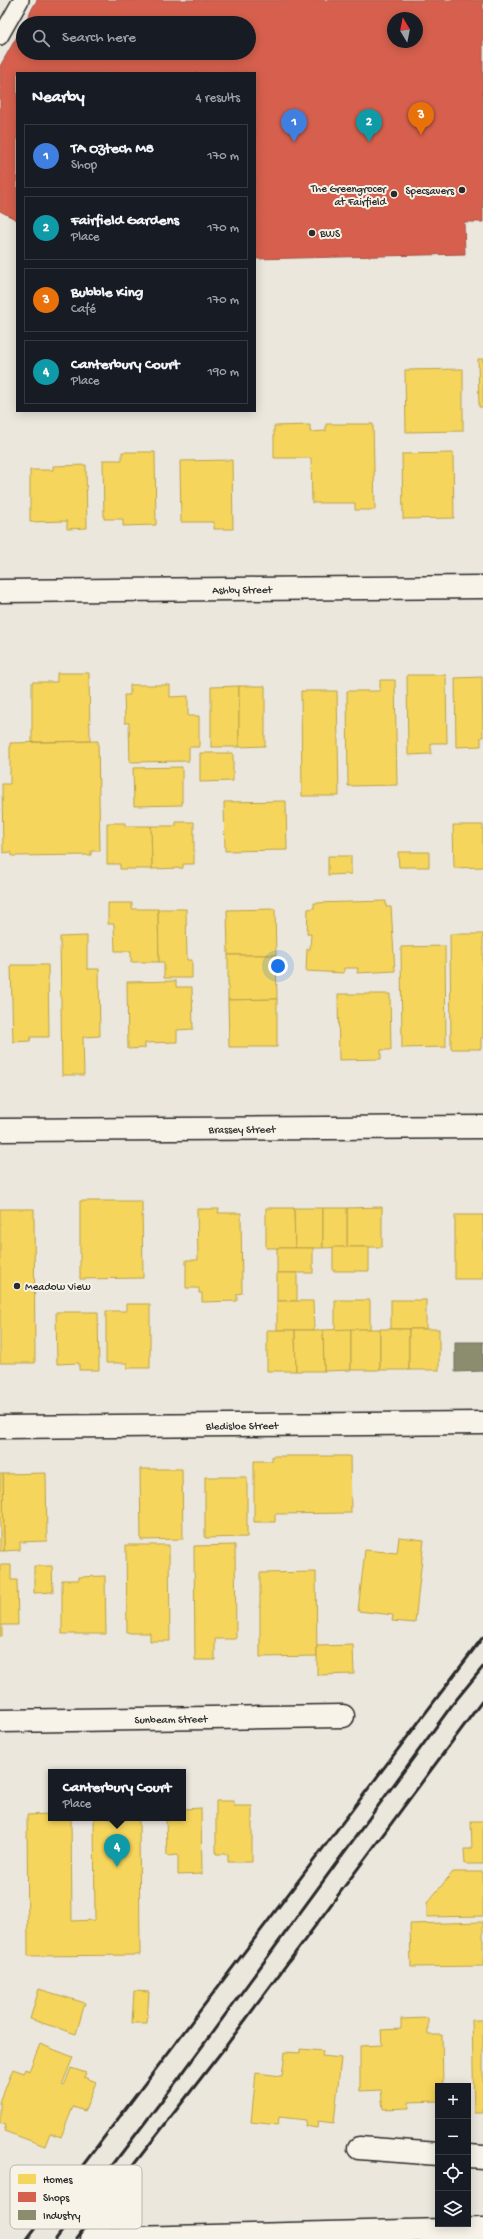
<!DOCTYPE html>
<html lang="en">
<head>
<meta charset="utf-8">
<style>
	:root { --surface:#171b24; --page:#20242c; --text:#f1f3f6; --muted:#9ea1a6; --line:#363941; --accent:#98999b }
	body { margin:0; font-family:"Gochi Hand",sans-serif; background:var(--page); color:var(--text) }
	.controls { position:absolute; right:12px; bottom:12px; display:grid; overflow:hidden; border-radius:0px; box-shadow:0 2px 10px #0003 }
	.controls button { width:36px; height:36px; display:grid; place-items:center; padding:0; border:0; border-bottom:1px solid var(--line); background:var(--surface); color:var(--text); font:20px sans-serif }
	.compass { position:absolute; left:387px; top:12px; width:36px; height:36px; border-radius:50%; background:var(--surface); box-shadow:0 2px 10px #0003; rotate:350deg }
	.you { position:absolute; left:278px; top:966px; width:14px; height:14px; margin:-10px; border:3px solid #fff; border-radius:50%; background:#1a73e8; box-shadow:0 0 0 6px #1a73e833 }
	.badge { display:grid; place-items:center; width:26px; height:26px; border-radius:50%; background:var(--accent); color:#fff; font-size:13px; font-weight:700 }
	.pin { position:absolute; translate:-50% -33px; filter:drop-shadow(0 1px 2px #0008) }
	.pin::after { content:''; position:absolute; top:21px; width:14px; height:12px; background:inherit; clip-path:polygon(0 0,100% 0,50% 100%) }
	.popup { position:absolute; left:48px; top:1769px; width:138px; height:52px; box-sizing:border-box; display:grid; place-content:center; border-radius:0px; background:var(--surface); filter:drop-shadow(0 1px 3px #0005); font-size:13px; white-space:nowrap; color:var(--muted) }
	.popup b { font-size:15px; color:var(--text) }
	.popup::after { content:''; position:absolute; left:50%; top:100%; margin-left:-8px; border:8px solid transparent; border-top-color:var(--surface) }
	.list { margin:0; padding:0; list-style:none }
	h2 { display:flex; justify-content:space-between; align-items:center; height:52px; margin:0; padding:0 16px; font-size:17px }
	h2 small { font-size:13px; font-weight:400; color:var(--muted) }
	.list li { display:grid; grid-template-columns:26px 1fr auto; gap:12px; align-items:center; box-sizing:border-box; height:64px; margin:0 8px 8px; padding:0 8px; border:1px solid var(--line); border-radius:0px }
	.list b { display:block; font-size:15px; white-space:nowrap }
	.list p { margin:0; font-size:13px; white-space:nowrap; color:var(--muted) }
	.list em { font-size:13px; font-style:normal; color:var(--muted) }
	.icon { flex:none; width:22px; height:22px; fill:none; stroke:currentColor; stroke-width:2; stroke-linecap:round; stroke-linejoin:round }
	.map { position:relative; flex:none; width:483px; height:2239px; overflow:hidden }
	.search { position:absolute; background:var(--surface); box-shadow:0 2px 10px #0003; left:16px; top:16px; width:240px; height:44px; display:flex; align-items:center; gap:10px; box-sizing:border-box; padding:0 14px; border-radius:22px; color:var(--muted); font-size:15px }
	.panel { position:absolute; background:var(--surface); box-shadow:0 2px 10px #0003; left:16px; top:72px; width:240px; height:340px; border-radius:0px }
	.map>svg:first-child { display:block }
	.homes { fill:#f6d55c; stroke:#b9a24d }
	.shops { fill:#d6604d; stroke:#a35043; fill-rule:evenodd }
	.industry { fill:#8c8c6e; stroke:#6f6f5a }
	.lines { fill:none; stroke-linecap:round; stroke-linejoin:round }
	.lane-casing { stroke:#2b2b2b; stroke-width:18 }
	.street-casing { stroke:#2b2b2b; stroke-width:25 }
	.secondary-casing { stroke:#2b2b2b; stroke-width:25 }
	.lane { stroke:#f7f3e8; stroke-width:15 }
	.street { stroke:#f7f3e8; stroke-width:22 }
	.secondary { stroke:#f7f3e8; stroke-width:22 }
	.rail { stroke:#2b2b2b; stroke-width:3 }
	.poi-dot { fill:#2b2b2b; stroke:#f7f3e8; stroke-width:1.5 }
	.labels { text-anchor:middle; stroke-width:4; stroke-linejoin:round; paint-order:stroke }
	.poi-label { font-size:11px; fill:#2b2b2b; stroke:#f7f3e8; text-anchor:end }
	.street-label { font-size:11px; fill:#2b2b2b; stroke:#f7f3e8 }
	.key { fill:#f7f3e8; stroke:#bab7af; stroke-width:1 }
	.key-label { font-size:11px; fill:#2b2b2b }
</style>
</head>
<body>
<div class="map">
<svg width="483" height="2239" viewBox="0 0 483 2239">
	<rect width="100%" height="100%" fill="#ebe7dd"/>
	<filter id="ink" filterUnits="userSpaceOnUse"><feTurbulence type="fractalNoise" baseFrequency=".025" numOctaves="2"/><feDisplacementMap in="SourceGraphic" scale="8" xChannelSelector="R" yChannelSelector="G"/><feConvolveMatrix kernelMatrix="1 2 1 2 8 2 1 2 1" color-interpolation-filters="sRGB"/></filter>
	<g filter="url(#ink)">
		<!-- homes -->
		<g class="homes">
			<polygon points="478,359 483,359 483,407 479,407"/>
			<polygon points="463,369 463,431 406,432 405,370"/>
			<polygon points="326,424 373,424 375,510 355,510 355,503 312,503 311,458 274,458 274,426 310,425 310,432 326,431"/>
			<polygon points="122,452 155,452 156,525 123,526 123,519 104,519 103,460 122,460"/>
			<polygon points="453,453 454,518 403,519 402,454"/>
			<polygon points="232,460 233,529 214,529 214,522 181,522 180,461"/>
			<polygon points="86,465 87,528 67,529 67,521 30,522 30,470 53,470 53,466"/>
			<polygon points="57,673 89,673 90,741 32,742 32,682 57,682"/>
			<polygon points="407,675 446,675 447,743 431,743 431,754 408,755"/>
			<polygon points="482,677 483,737 481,737 481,746 456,747 455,678"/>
			<polygon points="380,680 395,680 397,785 348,786 347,691 380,691"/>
			<polygon points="130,685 170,685 170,697 188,696 188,716 199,716 199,747 189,747 189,761 130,762 129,723 125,723 124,695 130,695"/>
			<polygon points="239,686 239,747 211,747 211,687"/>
			<polygon points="239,686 265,686 265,746 239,747"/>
			<polygon points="301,691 337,691 339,796 302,796"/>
			<polygon points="98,741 100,851 91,851 91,855 12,856 11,852 3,853 2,784 10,784 10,743"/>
			<polygon points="200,753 233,753 233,781 200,782"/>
			<polygon points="182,767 182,805 134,806 133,768"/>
			<polygon points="286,801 287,850 225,851 224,802"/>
			<polygon points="176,822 194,822 194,864 183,864 183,868 152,869 151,826 176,826"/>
			<polygon points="107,823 125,823 125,826 151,826 152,869 120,869 120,864 107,864"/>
			<polygon points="453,825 483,825 483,867 454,868"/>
			<polygon points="398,852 429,852 429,867 399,867"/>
			<polygon points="328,856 351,856 351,874 328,875"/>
			<polygon points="386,901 386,907 391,907 395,971 357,973 358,968 344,968 344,973 306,971 307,949 310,949 311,934 307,934 308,909 314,908 314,903"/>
			<polygon points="108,903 132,903 132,909 158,909 159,962 131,962 131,951 115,951 114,924 108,924"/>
			<polygon points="158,909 186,909 187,960 192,960 192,978 164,978 164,962 159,962"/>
			<polygon points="275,909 276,955 228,955 227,910"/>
			<polygon points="450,934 483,934 483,1038 481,1038 481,1049 451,1049"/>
			<polygon points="87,936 87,969 99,969 100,1036 83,1037 84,1075 62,1075 60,937"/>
			<polygon points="445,946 446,1047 402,1048 401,947"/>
			<polygon points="228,955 276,955 277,999 228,1000"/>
			<polygon points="11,965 48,965 49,1037 31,1037 30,1041 13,1042"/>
			<polygon points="176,981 176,987 192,987 193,1029 177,1030 177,1042 145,1043 145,1048 128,1049 127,982"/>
			<polygon points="338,994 390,994 391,1050 381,1050 381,1059 339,1060"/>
			<polygon points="277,999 277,1047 229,1047 228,1000"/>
			<polygon points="80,1201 142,1201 143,1278 80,1279"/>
			<polygon points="382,1207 382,1247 347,1247 347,1208"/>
			<polygon points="266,1208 294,1208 295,1248 266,1248"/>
			<polygon points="294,1208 323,1208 323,1248 295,1248"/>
			<polygon points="323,1208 347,1208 347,1247 323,1248"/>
			<polygon points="0,1209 34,1209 35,1363 0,1363"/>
			<polygon points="197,1209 219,1209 218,1213 241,1213 242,1293 237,1294 237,1301 202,1302 202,1293 199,1293 199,1288 186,1288 186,1260 198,1260"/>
			<rect x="455" y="1215" width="28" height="64"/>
			<rect x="333" y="1247" width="36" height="24"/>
			<rect x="277" y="1248" width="36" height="25"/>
			<rect x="277" y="1273" width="20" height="28"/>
			<polygon points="335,1300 370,1300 370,1329 335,1330"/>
			<rect x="391" y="1300" width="35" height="29"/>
			<polygon points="277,1301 313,1301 314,1330 277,1330"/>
			<polygon points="126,1304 150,1304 150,1368 127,1368 127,1363 106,1363 106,1311 126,1311"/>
			<polygon points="56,1312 98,1312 99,1370 79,1370 79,1363 57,1364"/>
			<polygon points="351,1329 351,1370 324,1371 323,1330"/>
			<rect x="351" y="1329" width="29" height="41"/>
			<rect x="380" y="1329" width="29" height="41"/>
			<rect x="409" y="1329" width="30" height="41"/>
			<polygon points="267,1330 295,1330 296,1371 267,1371"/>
			<polygon points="295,1330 323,1330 324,1371 296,1371"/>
			<polygon points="272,1456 350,1456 351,1513 275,1514 275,1522 254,1522 254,1461 272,1461"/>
			<polygon points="140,1469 182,1469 183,1539 141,1540"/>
			<polygon points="46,1473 47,1541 20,1542 20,1550 4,1551 3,1474"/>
			<polygon points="0,1474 3,1474 4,1551 0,1551"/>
			<polygon points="205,1477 247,1477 247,1537 205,1538"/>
			<polygon points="399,1537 424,1540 415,1623 392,1621 393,1615 358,1611 365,1550 397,1553"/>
			<polygon points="126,1545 169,1545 170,1641 150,1641 150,1633 127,1633"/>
			<polygon points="235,1545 236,1639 215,1639 215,1660 195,1660 194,1546"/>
			<polygon points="0,1565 11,1565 11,1580 17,1580 18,1625 2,1625 2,1636 0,1636"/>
			<polygon points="34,1566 52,1566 53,1592 34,1593"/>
			<polygon points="316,1572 317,1656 260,1657 260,1573"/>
			<polygon points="105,1576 106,1634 62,1634 62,1580 79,1580 79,1577"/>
			<polygon points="353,1645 354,1674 317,1675 317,1646"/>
			<polygon points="216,1801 234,1801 234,1806 252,1806 252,1862 228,1862 228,1854 216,1854"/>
			<polygon points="183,1803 184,1809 201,1808 202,1874 178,1875 178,1855 167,1856 166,1818 183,1818"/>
			<polygon points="50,1807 51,1818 71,1818 72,1921 95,1920 94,1818 139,1818 140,1955 28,1956 27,1815 49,1814"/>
			<polygon points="471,1821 483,1821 483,1864 465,1864 464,1849 472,1849"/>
			<polygon points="453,1872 483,1872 483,1916 427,1917 427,1903"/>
			<polygon points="483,1922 483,1966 411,1967 410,1924"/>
			<polygon points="39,1989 85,2003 76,2034 30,2019"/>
			<polygon points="134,1991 149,1992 147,2023 132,2023"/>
			<polygon points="428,2018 428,2035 442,2035 443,2086 438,2086 438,2101 409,2102 409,2108 383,2109 381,2090 360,2091 360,2046 382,2045 381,2030 401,2029 401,2019"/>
			<polygon points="472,2020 483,2020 483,2113 474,2113"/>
			<polygon points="40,2044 73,2057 62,2085 64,2086 71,2068 86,2073 84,2077 96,2082 85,2111 73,2107 61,2137 50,2133 45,2146 4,2131 6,2125 0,2123 0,2102 13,2069 24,2073 26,2069 29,2071"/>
			<polygon points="300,2049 323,2051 322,2056 341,2058 334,2123 318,2121 317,2128 305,2126 306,2120 279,2117 278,2125 251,2122 256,2073 282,2076 285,2052 300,2053"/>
		</g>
		<!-- shops -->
		<path class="shops" d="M37 0H483V222H464L465 254 255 259V73H17V220L0 211V66L23 26V53H249V23H24ZM393 18H417V42H393Z"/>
		<!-- industry -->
		<polygon class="industry" points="455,1342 483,1342 483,1371 455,1372"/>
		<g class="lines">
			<defs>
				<polyline id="lane" points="0,37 21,0"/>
				<g id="street">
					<path id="s1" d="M0 591 483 587"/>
					<path id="s2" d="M0 1130 483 1127"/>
					<path id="s3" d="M0 1427 483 1423"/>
					<path id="s4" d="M0 1721 343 1716"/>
					<polyline points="359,2148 438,2154"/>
					<polyline points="468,2156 483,2157"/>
				</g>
				<polyline id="secondary" points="92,2239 483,2229"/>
			</defs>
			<!-- lane casing -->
			<use href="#lane" class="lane-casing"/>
			<!-- street casing -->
			<use href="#street" class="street-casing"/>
			<!-- secondary casing -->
			<use href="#secondary" class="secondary-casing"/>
			<!-- lane -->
			<use href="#lane" class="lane"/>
			<!-- street -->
			<use href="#street" class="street"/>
			<!-- secondary -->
			<use href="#secondary" class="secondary"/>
			<!-- rail -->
			<g class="rail">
				<polyline points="27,2239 483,1637"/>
				<polyline points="56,2239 179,2078 452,1705 483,1667"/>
				<polyline points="76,2239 226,2046 483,1700"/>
			</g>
		</g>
	</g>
	<!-- markers -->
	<g class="poi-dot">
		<circle cx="462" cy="190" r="4"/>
		<circle cx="394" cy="194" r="4"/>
		<circle cx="312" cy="233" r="4"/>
		<circle cx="17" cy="1286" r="4"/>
	</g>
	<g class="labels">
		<!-- poi labels -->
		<g class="poi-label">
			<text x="386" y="192">The Greengrocer<tspan x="386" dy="13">at Fairfield</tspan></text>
			<text x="454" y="194">Specsavers</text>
			<text x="320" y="237" text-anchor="start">BWS</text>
			<text x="25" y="1290" text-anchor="start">Meadow View</text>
		</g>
		<!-- street labels -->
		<g class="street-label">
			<text dy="4" stroke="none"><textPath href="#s1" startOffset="242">Ashby Street</textPath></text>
			<text dy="4" stroke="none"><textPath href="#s2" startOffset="242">Brassey Street</textPath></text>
			<text dy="4" stroke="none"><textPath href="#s3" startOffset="242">Bledisloe Street</textPath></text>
			<text dy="4" stroke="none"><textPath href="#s4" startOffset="171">Sunbeam Street</textPath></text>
		</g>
	</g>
	<!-- legend -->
	<rect x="10" y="2165" width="132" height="64" rx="6" class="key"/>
	<rect x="18" y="2174" width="18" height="10" fill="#f6d55c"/>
	<rect x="18" y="2192" width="18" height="10" fill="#d6604d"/>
	<rect x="18" y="2210" width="18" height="10" fill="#8c8c6e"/>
	<g class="key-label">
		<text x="43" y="2183">Homes</text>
		<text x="43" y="2201">Shops</text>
		<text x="43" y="2219">Industry</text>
	</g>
</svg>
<div class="controls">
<button>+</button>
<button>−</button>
<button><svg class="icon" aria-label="locate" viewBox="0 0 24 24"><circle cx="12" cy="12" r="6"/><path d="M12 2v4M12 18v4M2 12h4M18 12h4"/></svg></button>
<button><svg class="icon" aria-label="layers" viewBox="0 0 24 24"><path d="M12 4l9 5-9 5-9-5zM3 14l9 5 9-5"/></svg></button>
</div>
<svg class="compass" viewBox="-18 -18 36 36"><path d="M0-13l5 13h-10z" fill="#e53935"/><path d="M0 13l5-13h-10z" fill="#9ea1a6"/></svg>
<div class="you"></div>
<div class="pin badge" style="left:294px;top:142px;background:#3f7fe0">1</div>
<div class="pin badge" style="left:369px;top:142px;background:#0f9aa8">2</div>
<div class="pin badge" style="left:421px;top:135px;background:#e8710a">3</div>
<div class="pin badge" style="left:117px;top:1867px;background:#0f9aa8">4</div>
<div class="popup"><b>Canterbury Court</b>Place</div>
<div class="search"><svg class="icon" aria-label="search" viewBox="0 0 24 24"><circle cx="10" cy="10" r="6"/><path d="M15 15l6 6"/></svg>Search here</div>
<section class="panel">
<h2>Nearby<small>4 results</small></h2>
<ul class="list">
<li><span class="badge" style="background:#3f7fe0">1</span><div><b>TA Oztech M8</b><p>Shop</p></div><em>170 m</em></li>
<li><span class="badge" style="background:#0f9aa8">2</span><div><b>Fairfield Gardens</b><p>Place</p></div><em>170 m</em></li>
<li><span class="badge" style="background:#e8710a">3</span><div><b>Bubble King</b><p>Café</p></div><em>170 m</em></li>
<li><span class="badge" style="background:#0f9aa8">4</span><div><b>Canterbury Court</b><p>Place</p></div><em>190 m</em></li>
</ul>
</section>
</div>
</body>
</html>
